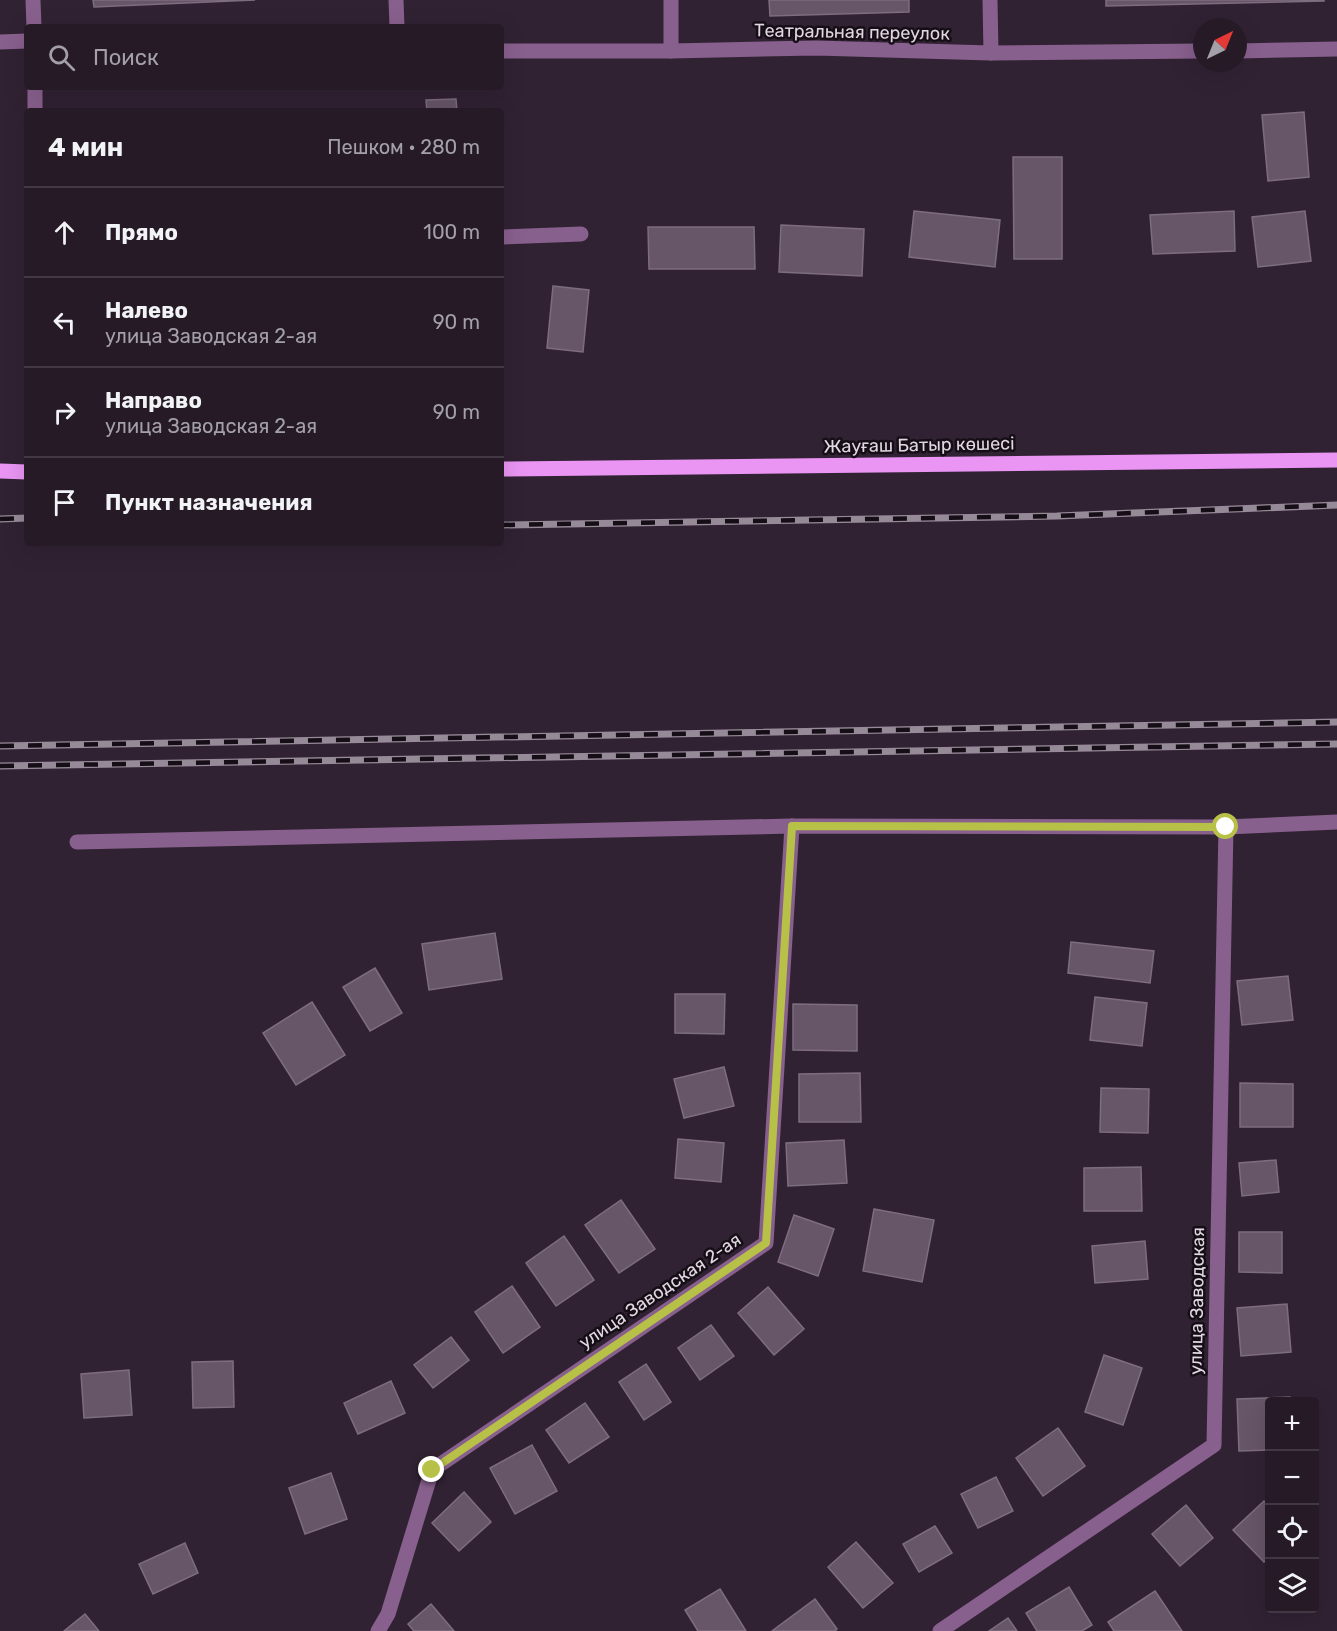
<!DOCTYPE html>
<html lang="ru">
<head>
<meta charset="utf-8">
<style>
	:root { --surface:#251a26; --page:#312732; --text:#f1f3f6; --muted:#a3a1a7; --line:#423843 }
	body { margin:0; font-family:Rubik,sans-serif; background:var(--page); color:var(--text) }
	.controls { position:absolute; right:18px; bottom:18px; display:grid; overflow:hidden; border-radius:6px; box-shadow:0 6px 24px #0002 }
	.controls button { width:54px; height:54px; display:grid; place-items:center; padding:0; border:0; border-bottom:2px solid var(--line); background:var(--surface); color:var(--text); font:30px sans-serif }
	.compass { position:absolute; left:1193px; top:18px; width:54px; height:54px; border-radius:50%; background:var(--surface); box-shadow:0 6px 24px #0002; rotate:43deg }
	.stop { position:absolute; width:18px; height:18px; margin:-14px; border:4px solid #b8c147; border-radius:50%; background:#fff }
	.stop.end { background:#b8c147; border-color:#fff; box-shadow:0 2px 6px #0008 }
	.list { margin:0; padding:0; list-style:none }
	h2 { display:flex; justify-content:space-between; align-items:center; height:78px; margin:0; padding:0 24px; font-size:26px }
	h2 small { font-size:20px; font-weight:400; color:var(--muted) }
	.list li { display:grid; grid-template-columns:39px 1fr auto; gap:18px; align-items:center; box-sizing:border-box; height:90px; padding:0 24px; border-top:2px solid var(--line) }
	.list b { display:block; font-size:22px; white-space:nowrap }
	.list p { margin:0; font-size:20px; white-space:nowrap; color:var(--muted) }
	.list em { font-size:20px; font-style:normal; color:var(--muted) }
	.icon { flex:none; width:33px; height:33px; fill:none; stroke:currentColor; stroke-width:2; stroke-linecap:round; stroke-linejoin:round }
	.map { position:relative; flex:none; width:1337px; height:1631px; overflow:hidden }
	.search { position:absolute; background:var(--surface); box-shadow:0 6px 24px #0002; left:24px; top:24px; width:480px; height:66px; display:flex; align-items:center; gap:15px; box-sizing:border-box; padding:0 21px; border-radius:6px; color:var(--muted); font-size:22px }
	.panel { position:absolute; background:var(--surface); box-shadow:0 6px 24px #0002; left:24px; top:108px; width:480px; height:438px; border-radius:6px }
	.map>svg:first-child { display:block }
	.building { fill:#675568; stroke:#7e6c80; stroke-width:1.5 }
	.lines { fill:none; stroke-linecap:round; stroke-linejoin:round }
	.minor { stroke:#88608d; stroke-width:15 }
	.major { stroke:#ea95f4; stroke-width:15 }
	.rail-casing { stroke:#978a98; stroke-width:7 }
	.rail { stroke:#150e16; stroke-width:4.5; stroke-dasharray:14; stroke-linecap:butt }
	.route { stroke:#b8c147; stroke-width:8 }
	.labels { text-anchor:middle; stroke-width:5; stroke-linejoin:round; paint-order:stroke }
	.street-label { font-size:18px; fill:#e1d7e2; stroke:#150e16 }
</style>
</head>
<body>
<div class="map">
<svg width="1337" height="1631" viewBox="0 0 1337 1631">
	<rect width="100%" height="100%" fill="#312233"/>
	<!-- building -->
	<g class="building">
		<polygon points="93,0 255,0 94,7"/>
		<polygon points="769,0 909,0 909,12 770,16"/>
		<polygon points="1106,0 1324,0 1324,1 1106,6"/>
		<polygon points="456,99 457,111 427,111 426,100"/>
		<polygon points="1304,112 1309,177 1268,181 1262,115"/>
		<polygon points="1013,157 1062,157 1062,259 1014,259"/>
		<polygon points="914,211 1000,220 995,267 909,257"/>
		<polygon points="1234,211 1235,251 1153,254 1150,215"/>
		<polygon points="1305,211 1311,261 1258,267 1252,217"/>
		<polygon points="781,225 864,229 862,276 779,272"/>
		<polygon points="648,227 754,227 755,269 649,269"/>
		<polygon points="553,286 589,290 583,352 547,348"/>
		<polygon points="495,933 502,979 429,990 422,944"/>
		<polygon points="1071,942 1154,951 1150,983 1068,973"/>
		<polygon points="375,968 402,1013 370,1031 343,987"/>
		<polygon points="1288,976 1293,1020 1242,1025 1237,981"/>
		<polygon points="675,994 725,994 724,1034 675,1033"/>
		<polygon points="1095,997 1147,1003 1142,1046 1090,1040"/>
		<polygon points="312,1002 345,1055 296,1085 263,1033"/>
		<polygon points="793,1004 857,1005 857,1051 793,1050"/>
		<polygon points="724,1067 734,1106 684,1118 674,1079"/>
		<polygon points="860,1073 861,1122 799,1122 799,1074"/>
		<polygon points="1240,1083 1293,1084 1293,1127 1240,1127"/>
		<polygon points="1101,1088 1149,1089 1148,1133 1100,1132"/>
		<polygon points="678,1139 724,1143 721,1182 675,1178"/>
		<polygon points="844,1140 847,1183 788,1186 786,1143"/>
		<polygon points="1276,1160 1279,1192 1242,1196 1239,1163"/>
		<polygon points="1141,1167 1142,1211 1084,1211 1084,1168"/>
		<polygon points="621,1200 655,1249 619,1273 585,1225"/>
		<polygon points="874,1209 934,1220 922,1282 863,1271"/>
		<polygon points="794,1215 834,1229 818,1276 778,1262"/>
		<polygon points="1239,1232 1282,1232 1282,1273 1239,1272"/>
		<polygon points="564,1236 594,1280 556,1306 526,1263"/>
		<polygon points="1145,1241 1148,1279 1095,1283 1092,1246"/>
		<polygon points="512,1286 540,1327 503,1353 475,1312"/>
		<polygon points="768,1287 804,1329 774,1355 738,1313"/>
		<polygon points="1287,1304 1291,1352 1241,1356 1237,1308"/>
		<polygon points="711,1325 734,1356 700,1380 678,1348"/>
		<polygon points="451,1337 469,1360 433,1388 414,1365"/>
		<polygon points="1104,1355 1142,1368 1123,1425 1085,1412"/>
		<polygon points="233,1361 234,1407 193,1408 192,1362"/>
		<polygon points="646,1364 671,1402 644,1420 619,1382"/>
		<polygon points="129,1370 132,1415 84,1418 81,1374"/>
		<polygon points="391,1381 405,1413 358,1434 344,1403"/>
		<polygon points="1290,1397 1290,1402 1270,1402 1270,1450 1239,1451 1237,1399"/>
		<polygon points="585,1403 609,1437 569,1463 546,1430"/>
		<polygon points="1058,1428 1085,1466 1043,1496 1016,1458"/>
		<polygon points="532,1445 557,1491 515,1514 490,1468"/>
		<polygon points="331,1473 347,1519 305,1534 289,1488"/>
		<polygon points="996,1477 1013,1511 978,1528 961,1494"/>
		<polygon points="464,1492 491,1522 459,1551 432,1523"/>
		<polygon points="1264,1501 1270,1507 1270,1557 1264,1562 1233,1530"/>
		<polygon points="1186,1505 1213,1538 1180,1566 1152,1534"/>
		<polygon points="935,1526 952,1553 919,1572 903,1544"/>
		<polygon points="856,1542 893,1583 863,1608 828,1567"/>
		<polygon points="185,1543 198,1573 153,1594 139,1564"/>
		<polygon points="1069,1587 1092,1625 1082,1631 1037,1631 1026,1613"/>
		<polygon points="720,1589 746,1631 698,1631 685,1610"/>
		<polygon points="1155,1591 1182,1631 1114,1631 1108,1622"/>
		<polygon points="815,1599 837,1629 835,1631 772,1631"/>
		<polygon points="431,1604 454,1631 414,1631 408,1624"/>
		<polygon points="85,1614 99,1631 64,1631"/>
		<polygon points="1008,1618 1017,1631 989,1631"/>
	</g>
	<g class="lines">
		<!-- minor -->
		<g class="minor">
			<polyline points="33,0 34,27"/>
			<polyline points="396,0 397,27"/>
			<polyline points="671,0 671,51"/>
			<polyline points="990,0 991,53"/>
			<polyline points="0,42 27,41"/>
			<polyline points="501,51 671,51 816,48 991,53 1202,51"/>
			<polyline points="1238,51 1337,49"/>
			<polyline points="35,111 35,87"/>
			<polyline points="501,237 581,234"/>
			<polyline points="77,842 792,826 1226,827 1337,822"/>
			<polyline points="378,1631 388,1614 432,1470 766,1243 792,826"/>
			<polyline points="940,1631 1214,1445 1226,827"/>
		</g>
		<!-- major -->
		<g class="major">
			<polyline points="501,469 1337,460"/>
			<polyline points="0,471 27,472"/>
		</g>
		<defs>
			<g id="rail">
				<polyline points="0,519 27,518"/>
				<polyline points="501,525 1057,516 1337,505"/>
				<polyline points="0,746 1337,722"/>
				<polyline points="0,766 1337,744"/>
			</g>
		</defs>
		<!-- rail casing -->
		<use href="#rail" class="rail-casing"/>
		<!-- rail -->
		<use href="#rail" class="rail"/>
	</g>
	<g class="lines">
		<!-- route -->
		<polyline class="route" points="432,1470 766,1243 792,826 1226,827"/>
	</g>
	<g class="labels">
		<!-- street labels -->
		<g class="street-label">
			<text transform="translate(852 32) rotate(1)" y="6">Театральная переулок</text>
			<text transform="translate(919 445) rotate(-1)" y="6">Жауғаш Батыр көшесі</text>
			<text transform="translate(660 1291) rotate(-34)" y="6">улица Заводская 2-ая</text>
			<text transform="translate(1197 1301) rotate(-89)" y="6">улица Заводская</text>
		</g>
	</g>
</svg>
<div class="controls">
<button>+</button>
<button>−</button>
<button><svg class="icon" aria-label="locate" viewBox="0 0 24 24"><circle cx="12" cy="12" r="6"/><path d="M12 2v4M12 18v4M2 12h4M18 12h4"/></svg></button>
<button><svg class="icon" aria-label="layers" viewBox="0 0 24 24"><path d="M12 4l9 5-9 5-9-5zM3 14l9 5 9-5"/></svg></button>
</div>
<svg class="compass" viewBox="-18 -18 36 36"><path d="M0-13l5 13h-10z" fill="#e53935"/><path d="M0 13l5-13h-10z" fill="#a3a1a7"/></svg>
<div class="stop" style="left:1226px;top:827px"></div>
<div class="stop end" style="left:432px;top:1470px"></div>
<div class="search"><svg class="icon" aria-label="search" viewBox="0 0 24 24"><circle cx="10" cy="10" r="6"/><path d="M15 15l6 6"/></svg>Поиск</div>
<section class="panel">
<h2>4 мин<small>Пешком · 280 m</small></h2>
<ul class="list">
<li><svg class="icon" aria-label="ahead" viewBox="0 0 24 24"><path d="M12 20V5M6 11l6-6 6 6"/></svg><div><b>Прямо</b></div><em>100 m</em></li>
<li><svg class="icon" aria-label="left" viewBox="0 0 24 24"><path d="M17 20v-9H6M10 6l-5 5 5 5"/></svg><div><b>Налево</b><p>улица Заводская 2-ая</p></div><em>90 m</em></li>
<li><svg class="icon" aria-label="right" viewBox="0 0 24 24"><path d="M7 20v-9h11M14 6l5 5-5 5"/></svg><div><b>Направо</b><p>улица Заводская 2-ая</p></div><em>90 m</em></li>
<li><svg class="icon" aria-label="arrive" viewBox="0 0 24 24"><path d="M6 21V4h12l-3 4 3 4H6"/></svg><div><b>Пункт назначения</b></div></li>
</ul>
</section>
</div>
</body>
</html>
